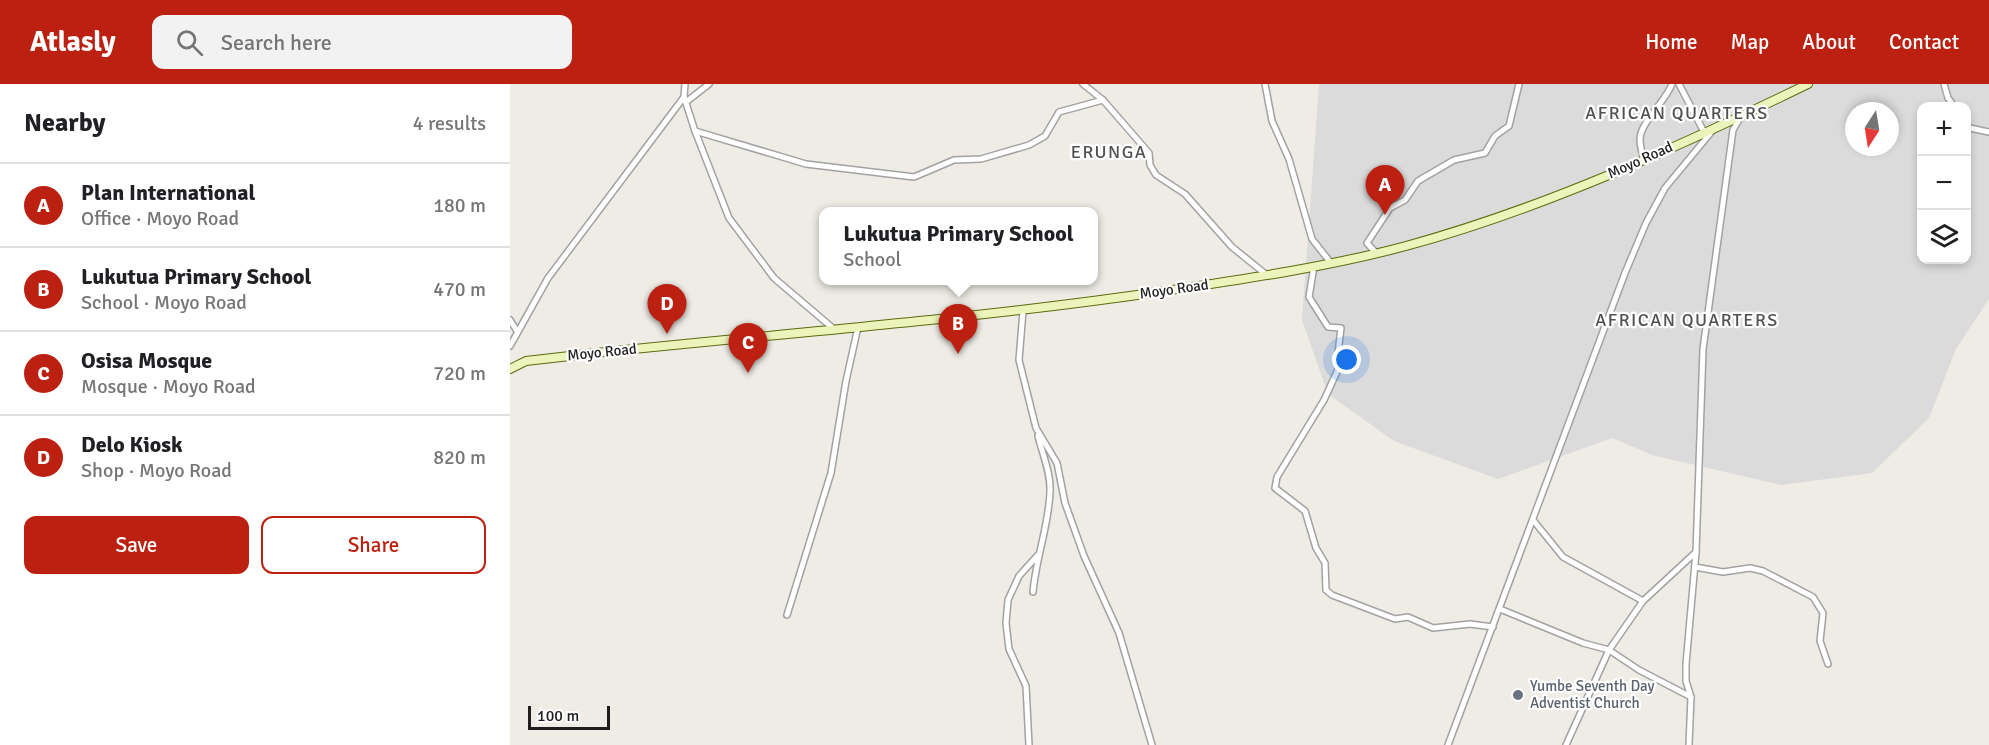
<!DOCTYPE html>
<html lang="en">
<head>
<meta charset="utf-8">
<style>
	:root { --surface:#fff; --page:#f2f2f2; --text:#202124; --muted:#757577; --line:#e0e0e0; --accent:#bc2010 }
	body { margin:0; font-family:Signika,sans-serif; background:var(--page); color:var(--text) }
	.controls { position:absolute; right:18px; top:18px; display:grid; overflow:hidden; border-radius:12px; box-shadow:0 3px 9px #0003 }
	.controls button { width:54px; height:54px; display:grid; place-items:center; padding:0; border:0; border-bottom:2px solid var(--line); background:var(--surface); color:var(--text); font:30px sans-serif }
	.compass { position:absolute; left:1335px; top:18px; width:54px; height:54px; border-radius:50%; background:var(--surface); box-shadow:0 3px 9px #0003; rotate:192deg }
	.scale { position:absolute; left:18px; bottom:15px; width:82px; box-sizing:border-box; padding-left:6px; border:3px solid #1e1e1e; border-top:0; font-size:16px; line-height:21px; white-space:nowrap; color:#1e1e1e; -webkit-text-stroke:4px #fff; paint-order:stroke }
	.you { position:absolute; left:837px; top:276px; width:21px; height:21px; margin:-15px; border:4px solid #fff; border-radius:50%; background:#1a73e8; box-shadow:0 0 0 9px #1a73e833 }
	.badge { display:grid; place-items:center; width:39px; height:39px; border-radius:50%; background:var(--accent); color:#fff; font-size:20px; font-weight:700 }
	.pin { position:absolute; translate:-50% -50px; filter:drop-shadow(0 2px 3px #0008) }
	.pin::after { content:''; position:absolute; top:32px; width:21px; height:18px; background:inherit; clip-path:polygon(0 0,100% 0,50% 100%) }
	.popup { position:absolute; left:309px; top:123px; width:279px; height:78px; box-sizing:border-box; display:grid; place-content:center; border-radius:12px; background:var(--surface); filter:drop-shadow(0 2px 4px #0005); font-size:20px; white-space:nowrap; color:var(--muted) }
	.popup b { font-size:22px; color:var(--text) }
	.popup::after { content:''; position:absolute; left:50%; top:100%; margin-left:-12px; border:12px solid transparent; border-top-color:var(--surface) }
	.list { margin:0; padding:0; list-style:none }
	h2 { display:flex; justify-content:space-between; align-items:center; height:78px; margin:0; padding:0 24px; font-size:26px }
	h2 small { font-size:20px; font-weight:400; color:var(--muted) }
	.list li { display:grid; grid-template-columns:39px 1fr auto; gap:18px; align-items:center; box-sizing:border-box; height:84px; padding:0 24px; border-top:2px solid var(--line) }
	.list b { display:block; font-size:22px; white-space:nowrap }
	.list p { margin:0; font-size:20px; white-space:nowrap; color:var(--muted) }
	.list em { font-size:20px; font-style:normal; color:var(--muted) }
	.actions { display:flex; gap:12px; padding:18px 24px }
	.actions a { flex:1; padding:14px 0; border:2px solid var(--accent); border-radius:12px; text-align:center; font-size:21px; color:var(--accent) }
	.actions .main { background:var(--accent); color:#fff }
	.icon { flex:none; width:33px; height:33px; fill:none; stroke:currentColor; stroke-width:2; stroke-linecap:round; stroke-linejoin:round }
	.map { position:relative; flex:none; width:1479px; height:661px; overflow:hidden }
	header { display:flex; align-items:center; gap:36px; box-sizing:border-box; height:84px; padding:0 30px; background:var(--accent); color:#fff }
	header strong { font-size:28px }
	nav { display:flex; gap:33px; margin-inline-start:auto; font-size:21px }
	.search { width:420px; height:54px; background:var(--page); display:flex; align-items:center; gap:15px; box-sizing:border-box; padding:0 21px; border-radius:12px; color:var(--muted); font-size:22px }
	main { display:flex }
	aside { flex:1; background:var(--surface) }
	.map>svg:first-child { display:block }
	.residential { fill:#dcdbdb; fill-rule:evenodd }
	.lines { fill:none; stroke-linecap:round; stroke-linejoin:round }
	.street-casing { stroke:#a2a2a2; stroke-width:8 }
	.secondary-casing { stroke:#596c0d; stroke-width:10 }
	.street { stroke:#fff; stroke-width:5 }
	.secondary { stroke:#ecf4bc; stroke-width:8 }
	.worship-dot { fill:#6b7280; stroke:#fff; stroke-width:2 }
	.labels { text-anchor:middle; stroke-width:4.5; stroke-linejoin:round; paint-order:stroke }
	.street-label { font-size:15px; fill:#1e1e1e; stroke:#fff }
	.worship-label { font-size:15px; fill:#5b616d; stroke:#fff; text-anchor:start }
	.quarter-label { font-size:18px; letter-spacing:1.5px; fill:#515151; stroke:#fff }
</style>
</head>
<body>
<header>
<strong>Atlasly</strong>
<div class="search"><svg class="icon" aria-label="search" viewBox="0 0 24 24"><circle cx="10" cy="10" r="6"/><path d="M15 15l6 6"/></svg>Search here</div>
<nav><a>Home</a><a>Map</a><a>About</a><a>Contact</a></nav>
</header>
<main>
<aside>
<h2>Nearby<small>4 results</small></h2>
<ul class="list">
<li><span class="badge">A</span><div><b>Plan International</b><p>Office · Moyo Road</p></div><em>180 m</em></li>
<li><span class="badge">B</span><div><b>Lukutua Primary School</b><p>School · Moyo Road</p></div><em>470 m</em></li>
<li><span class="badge">C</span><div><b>Osisa Mosque</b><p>Mosque · Moyo Road</p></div><em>720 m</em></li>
<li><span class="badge">D</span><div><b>Delo Kiosk</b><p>Shop · Moyo Road</p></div><em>820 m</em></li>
</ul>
<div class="actions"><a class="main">Save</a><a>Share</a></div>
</aside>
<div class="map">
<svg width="1479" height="661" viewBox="0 0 1479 661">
	<rect width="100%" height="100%" fill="#eeece5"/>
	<!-- residential -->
	<path class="residential" d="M809 0H1479V215L1446 265 1419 334 1362 389 1271 401 1142 371 1102 354 988 395 884 357 818 310 792 236ZM1412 22H1456V176H1412ZM1344 27H1380V63H1344Z"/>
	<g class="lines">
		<defs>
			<g id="street">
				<polyline points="573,0 593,16 639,69 640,81 646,91 675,110 722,163 758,192"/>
				<polyline points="755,0 762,37 779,75 802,155 821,179"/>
				<polyline points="1169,0 1194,48"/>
				<polyline points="1434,0 1438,14 1444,22"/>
				<polyline points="174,13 185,47 219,134 264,194 325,246"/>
				<polyline points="176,18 199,0"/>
				<polyline points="1456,39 1460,44 1479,48"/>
				<polyline points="185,47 296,80 404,93 444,76 471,75 519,61 535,52 549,28 593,16"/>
				<path d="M1134 75C1132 69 1130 62 1130 55 1130 39 1156 17 1162 0"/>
				<polyline points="866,169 857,159 880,124 895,116 908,97 944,76 975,69 985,52 999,42 1009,0"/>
				<polyline points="804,182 799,213 818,243 831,244 828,269 831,279 814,316 767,393 765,404 795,427 806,464 815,479 816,506 822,511 885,535 898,533 923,544 960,540 983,543"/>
				<polyline points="513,227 509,276 526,344 547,379 555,419 574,472 609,549 642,661"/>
				<polyline points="0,236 7,247"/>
				<polyline points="0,262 38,194 174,13 175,0"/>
				<polyline points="1023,436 1053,473 1133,517"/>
				<polyline points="1185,483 1213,488 1240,484 1253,487 1303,513 1313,529 1310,557 1318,580"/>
				<path d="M523 508C526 473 539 442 540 407 541 389 532 369 528 352"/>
				<polyline points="990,525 1073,559 1099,566 1129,586 1181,613"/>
				<polyline points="277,531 321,389 336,297 348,243"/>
				<polyline points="519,661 516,602 499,565 496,539 498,516 509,492 528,471"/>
				<polyline points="938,661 1115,189 1136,139 1155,104 1203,46"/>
				<polyline points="1056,661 1099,566 1133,517 1186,468"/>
				<polyline points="1179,661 1181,613 1176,597 1176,580 1186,468 1193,265 1223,46 1230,34"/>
			</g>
			<path id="secondary" d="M0 285 16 277 86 269C275 249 466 235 655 207 735 195 817 183 896 162 1035 124 1168 63 1298 0"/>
		</defs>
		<!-- street casing -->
		<use href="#street" class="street-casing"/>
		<!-- secondary casing -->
		<use href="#secondary" class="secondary-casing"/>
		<!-- street -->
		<use href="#street" class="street"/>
		<!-- secondary -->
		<use href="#secondary" class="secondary"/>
	</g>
	<!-- markers -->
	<circle class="worship-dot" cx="1008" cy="611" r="6"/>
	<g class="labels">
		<!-- street labels -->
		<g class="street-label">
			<text transform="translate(1130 76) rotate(-24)" y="5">Moyo Road</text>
			<text transform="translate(664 205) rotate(-8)" y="5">Moyo Road</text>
			<text transform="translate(92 268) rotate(-6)" y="5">Moyo Road</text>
		</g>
		<!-- worship labels -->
		<g class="worship-label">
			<text x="1020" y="607">Yumbe Seventh Day<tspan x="1020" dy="17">Adventist Church</tspan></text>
		</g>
		<!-- quarter labels -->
		<g class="quarter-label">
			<text x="1167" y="35">AFRICAN QUARTERS</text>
			<text x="599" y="74">ERUNGA</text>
			<text x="1177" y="242">AFRICAN QUARTERS</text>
		</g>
	</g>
</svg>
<div class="controls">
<button>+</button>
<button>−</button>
<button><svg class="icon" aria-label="layers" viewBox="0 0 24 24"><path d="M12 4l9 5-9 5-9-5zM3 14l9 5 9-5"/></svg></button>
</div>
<svg class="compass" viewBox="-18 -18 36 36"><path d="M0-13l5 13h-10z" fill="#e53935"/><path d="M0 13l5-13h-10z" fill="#757577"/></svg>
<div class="scale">100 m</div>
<div class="you"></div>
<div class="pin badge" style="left:875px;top:131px">A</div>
<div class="pin badge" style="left:448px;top:270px">B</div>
<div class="popup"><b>Lukutua Primary School</b>School</div>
<div class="pin badge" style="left:238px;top:289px">C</div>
<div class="pin badge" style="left:157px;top:250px">D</div>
</div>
</main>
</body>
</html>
